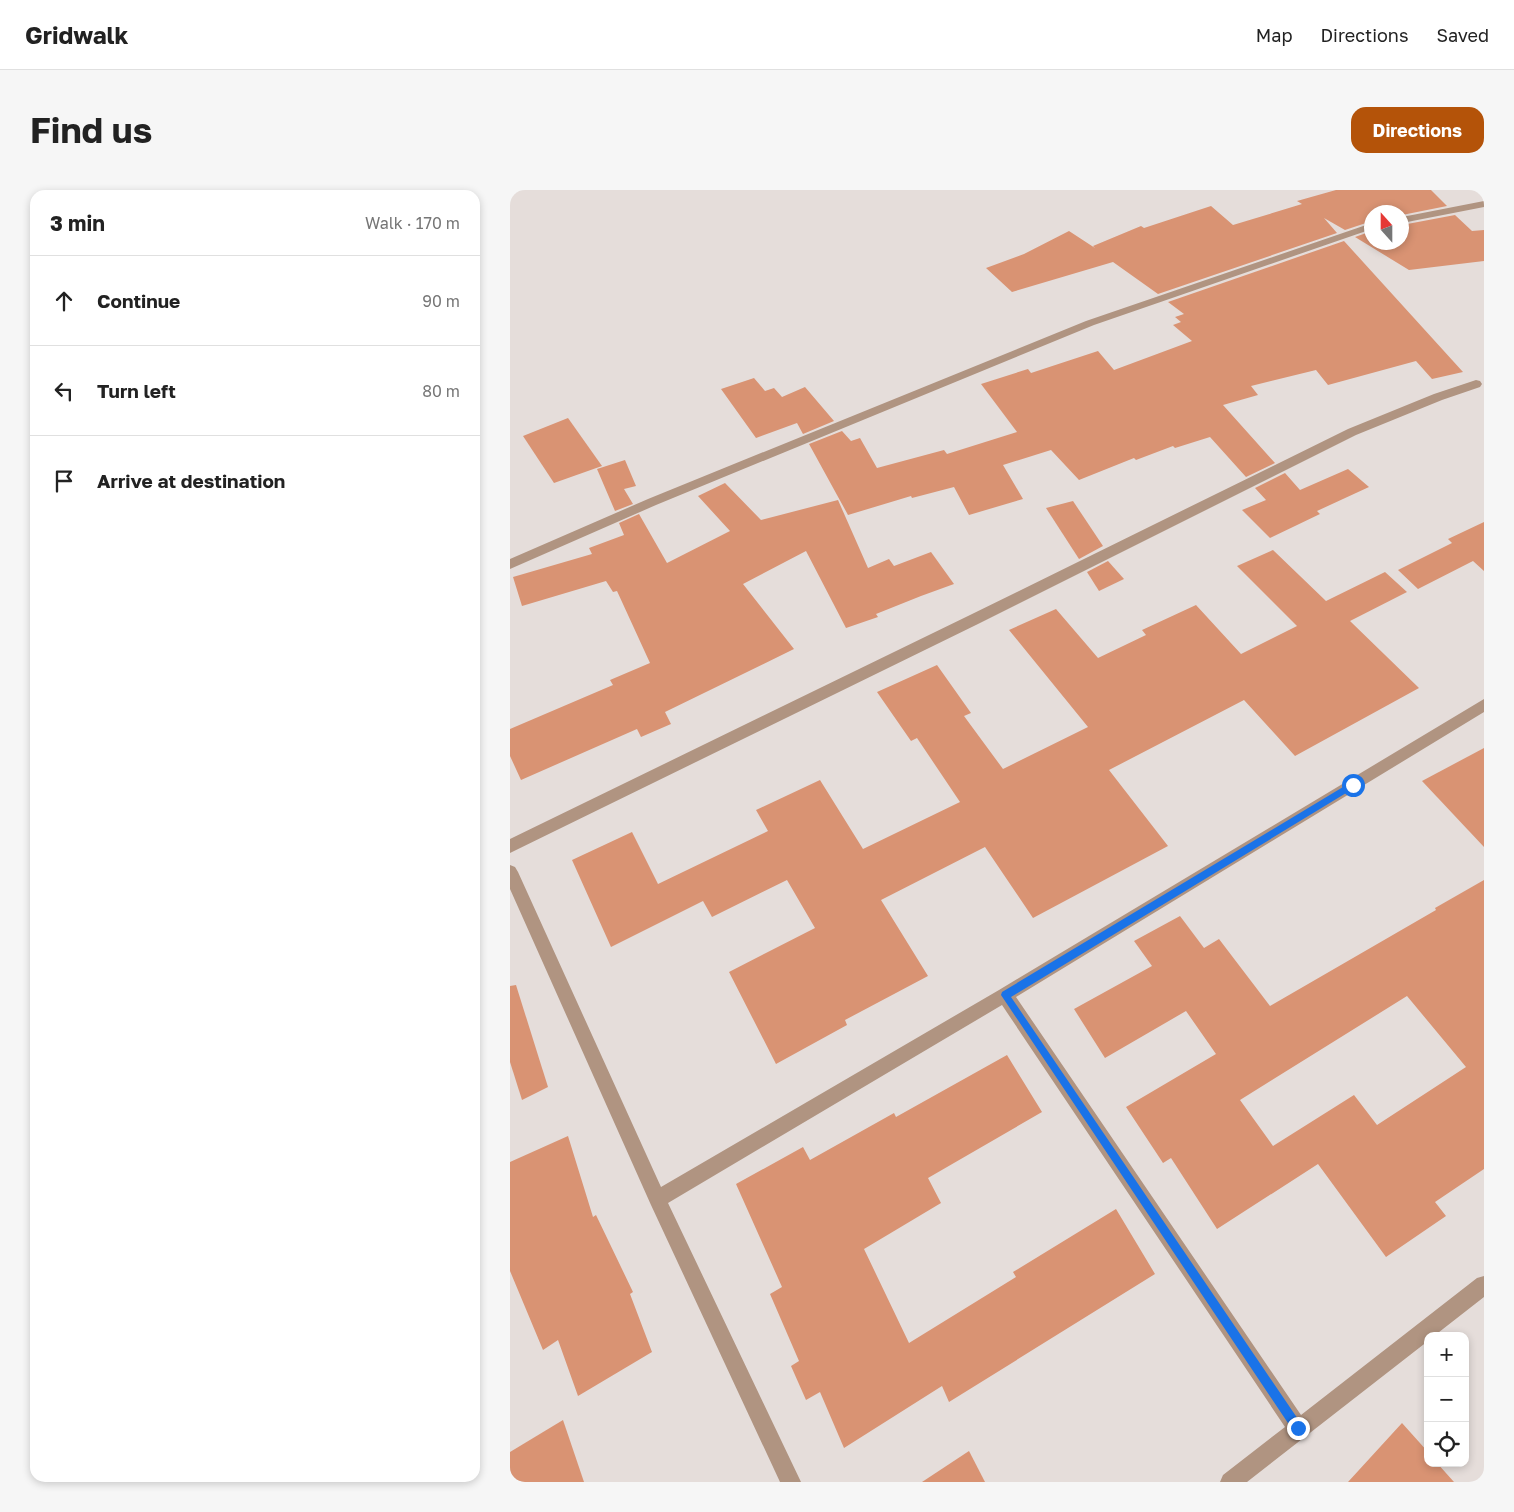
<!DOCTYPE html>
<html lang="en">
<head>
<meta charset="utf-8">
<style>
	:root { --surface:#fff; --page:#f6f6f6; --text:#222; --muted:#767676; --line:#e0e0e0; --accent:#b45309 }
	body { margin:0; font-family:"Golos Text",sans-serif; background:var(--page); color:var(--text) }
	.controls { position:absolute; right:15px; bottom:15px; display:grid; overflow:hidden; border-radius:10px; box-shadow:0 2px 8px #0003 }
	.controls button { width:45px; height:45px; display:grid; place-items:center; padding:0; border:0; border-bottom:1px solid var(--line); background:var(--surface); color:var(--text); font:25px sans-serif }
	.compass { position:absolute; left:854px; top:15px; width:45px; height:45px; border-radius:50%; background:var(--surface); box-shadow:0 2px 8px #0003; rotate:339deg }
	.stop { position:absolute; width:15px; height:15px; margin:-11px; border:4px solid #1a73e8; border-radius:50%; background:#fff }
	.stop.end { background:#1a73e8; border-color:#fff; box-shadow:0 1px 5px #0008 }
	.list { margin:0; padding:0; list-style:none }
	h2 { display:flex; justify-content:space-between; align-items:center; height:65px; margin:0; padding:0 20px; font-size:21px }
	h2 small { font-size:16px; font-weight:400; color:var(--muted) }
	.list li { display:grid; grid-template-columns:32px 1fr auto; gap:15px; align-items:center; box-sizing:border-box; height:90px; padding:0 20px; border-top:1px solid var(--line) }
	.list b { display:block; font-size:19px; white-space:nowrap }
	.list em { font-size:16px; font-style:normal; color:var(--muted) }
	.icon { flex:none; width:28px; height:28px; fill:none; stroke:currentColor; stroke-width:2; stroke-linecap:round; stroke-linejoin:round }
	.map { position:relative; flex:none; width:974px; height:1292px; overflow:hidden; border-radius:15px }
	header { display:flex; align-items:center; gap:30px; box-sizing:border-box; height:70px; padding:0 25px; background:var(--surface); border-bottom:1px solid var(--line) }
	header strong { font-size:24px }
	nav { display:flex; gap:28px; margin-inline-start:auto; font-size:18px }
	.intro { display:flex; align-items:center; justify-content:space-between; box-sizing:border-box; height:120px; padding:0 30px }
	h1 { margin:0; font-size:35px }
	.button { padding:12px 22px; border-radius:15px; background:var(--accent); color:#fff; font-size:18px; font-weight:700 }
	main { display:flex; gap:30px; padding:0 30px }
	aside { flex:1; background:var(--surface); border-radius:15px; box-shadow:0 2px 8px #0003 }
	.map>svg:first-child { display:block }
	.building { fill:#d99373; fill-rule:evenodd }
	.lines { fill:none; stroke-linecap:round; stroke-linejoin:round }
	.minor { fill:#b09481; fill-rule:evenodd }
	.route { fill:#1a73e8 }
</style>
</head>
<body>
<header>
<strong>Gridwalk</strong>
<nav><a>Map</a><a>Directions</a><a>Saved</a></nav>
</header>
<div class="intro"><h1>Find us</h1><a class="button">Directions</a></div>
<main>
<aside>
<h2>3 min<small>Walk · 170 m</small></h2>
<ul class="list">
<li><svg class="icon" aria-label="ahead" viewBox="0 0 24 24"><path d="M12 20V5M6 11l6-6 6 6"/></svg><div><b>Continue</b></div><em>90 m</em></li>
<li><svg class="icon" aria-label="left" viewBox="0 0 24 24"><path d="M17 20v-9H6M10 6l-5 5 5 5"/></svg><div><b>Turn left</b></div><em>80 m</em></li>
<li><svg class="icon" aria-label="arrive" viewBox="0 0 24 24"><path d="M6 21V4h12l-3 4 3 4H6"/></svg><div><b>Arrive at destination</b></div></li>
</ul>
</aside>
<div class="map">
<svg width="974" height="1292" viewBox="0 0 974 1292">
	<rect width="100%" height="100%" fill="#e5ddda"/>
	<!-- building -->
	<g class="building">
		<polygon points="826,0 921,0 937,16 892,25 892,22 862,22 862,31 835,40 814,28 827,43 648,104 603,72 502,102 476,78 514,64 559,41 585,58 583,56 631,36 634,38 701,16 723,35 792,14 787,11"/>
		<polygon points="945,25 962,41 974,40 974,71 899,80 845,47 862,41 862,52 892,52 892,35"/>
		<polygon points="834,51 953,182 922,189 906,171 818,195 806,180 741,196 748,205 713,215 765,273 736,287 700,247 665,258 663,256 626,270 624,268 569,290 541,260 493,275 513,309 459,325 444,297 402,308 401,306 338,325 299,254 332,241 341,251 350,248 367,278 434,260 437,264 507,242 471,194 518,179 521,183 588,161 604,180 682,151 663,135 671,132 665,127 674,124 658,112"/>
		<polygon points="244,188 255,201 264,198 272,207 295,197 324,231 293,244 287,233 246,248 211,199"/>
		<polygon points="58,228 92,276 44,293 13,246"/>
		<polygon points="115,270 126,296 114,299 123,314 105,321 87,279"/>
		<polygon points="838,279 859,297 807,321 810,324 760,348 732,320 756,310 745,298 775,283 790,300"/>
		<polygon points="215,293 251,330 328,310 358,378 379,369 384,376 421,362 444,394 411,406 366,424 368,427 336,438 296,361 233,394 284,459 155,522 161,534 131,547 127,539 11,590 0,566 0,539 103,495 100,490 140,473 107,401 103,402 96,391 12,416 3,387 82,364 79,358 114,345 109,333 129,324 157,373 220,341 188,306"/>
		<polygon points="563,311 593,356 569,369 536,318"/>
		<polygon points="974,332 974,381 963,371 908,399 888,380 942,353 938,349"/>
		<polygon points="763,360 816,411 875,382 897,402 840,431 909,498 785,566 734,510 599,580 658,656 523,728 475,657 371,710 418,786 335,830 337,835 266,874 219,782 305,738 277,690 202,727 193,711 101,757 62,670 122,642 148,694 258,641 246,620 310,590 353,659 450,612 407,548 401,551 367,502 427,475 461,523 454,526 493,579 578,537 499,440 546,419 588,468 636,445 632,440 686,415 731,464 787,436 727,376"/>
		<polygon points="598,371 614,389 589,401 577,382"/>
		<polygon points="974,558 974,657 912,591"/>
		<path d="M974 690V979L925 1012 936 1026 876 1067 808 974 707 1039 661 968 653 973 616 917 706 864 676 821 595 868 564 819 642 776 624 751 670 726 694 758 709 749 760 816 926 720 925 718ZM897 806 956 877 867 935 844 905 763 956 730 910Z"/>
		<polygon points="6,795 38,897 12,910 0,872 0,796"/>
		<polygon points="497,865 532,922 418,988 431,1013 354,1059 399,1153 506,1087 503,1082 606,1019 645,1084 439,1212 432,1196 334,1258 310,1202 296,1210 281,1176 289,1171 260,1104 272,1097 226,994 293,957 300,970 384,923 386,927"/>
		<polygon points="58,946 83,1027 86,1025 123,1102 120,1104 142,1162 68,1206 48,1150 33,1160 0,1081 0,972"/>
		<polygon points="53,1230 74,1292 0,1292 0,1262"/>
		<polygon points="892,1233 918,1262 918,1273 927,1273 944,1292 838,1292"/>
		<polygon points="459,1261 475,1292 412,1292"/>
	</g>
	<g class="lines">
		<!-- minor -->
		<g class="minor">
			<polygon points="974,11 974,17 892,33 892,27"/>
			<polygon points="862,33 862,39 584,135 146,315 0,379 0,369 138,309 576,131"/>
			<polygon points="966,190 970,191 972,194 970,197 932,210 846,245 468,434 0,663 0,649 458,426 838,239 924,204"/>
			<polygon points="974,509 974,522 506,807 791,1225 967,1088 974,1086 974,1107 924,1146 918,1146 918,1151 737,1292 710,1292 713,1285 775,1237 492,815 158,1013 291,1292 270,1292 141,1015 0,699 0,675 5,677 8,682 151,997 489,800"/>
		</g>
	</g>
	<!-- route -->
	<polygon class="route" points="843,591 846,592 846,597 501,807 792,1235 793,1238 792,1242 788,1244 784,1242 491,805 492,802"/>
</svg>
<div class="controls">
<button>+</button>
<button>−</button>
<button><svg class="icon" aria-label="locate" viewBox="0 0 24 24"><circle cx="12" cy="12" r="6"/><path d="M12 2v4M12 18v4M2 12h4M18 12h4"/></svg></button>
</div>
<svg class="compass" viewBox="-18 -18 36 36"><path d="M0-13l5 13h-10z" fill="#e53935"/><path d="M0 13l5-13h-10z" fill="#767676"/></svg>
<div class="stop" style="left:843px;top:595px"></div>
<div class="stop end" style="left:788px;top:1238px"></div>
</div>
</main>
</body>
</html>
